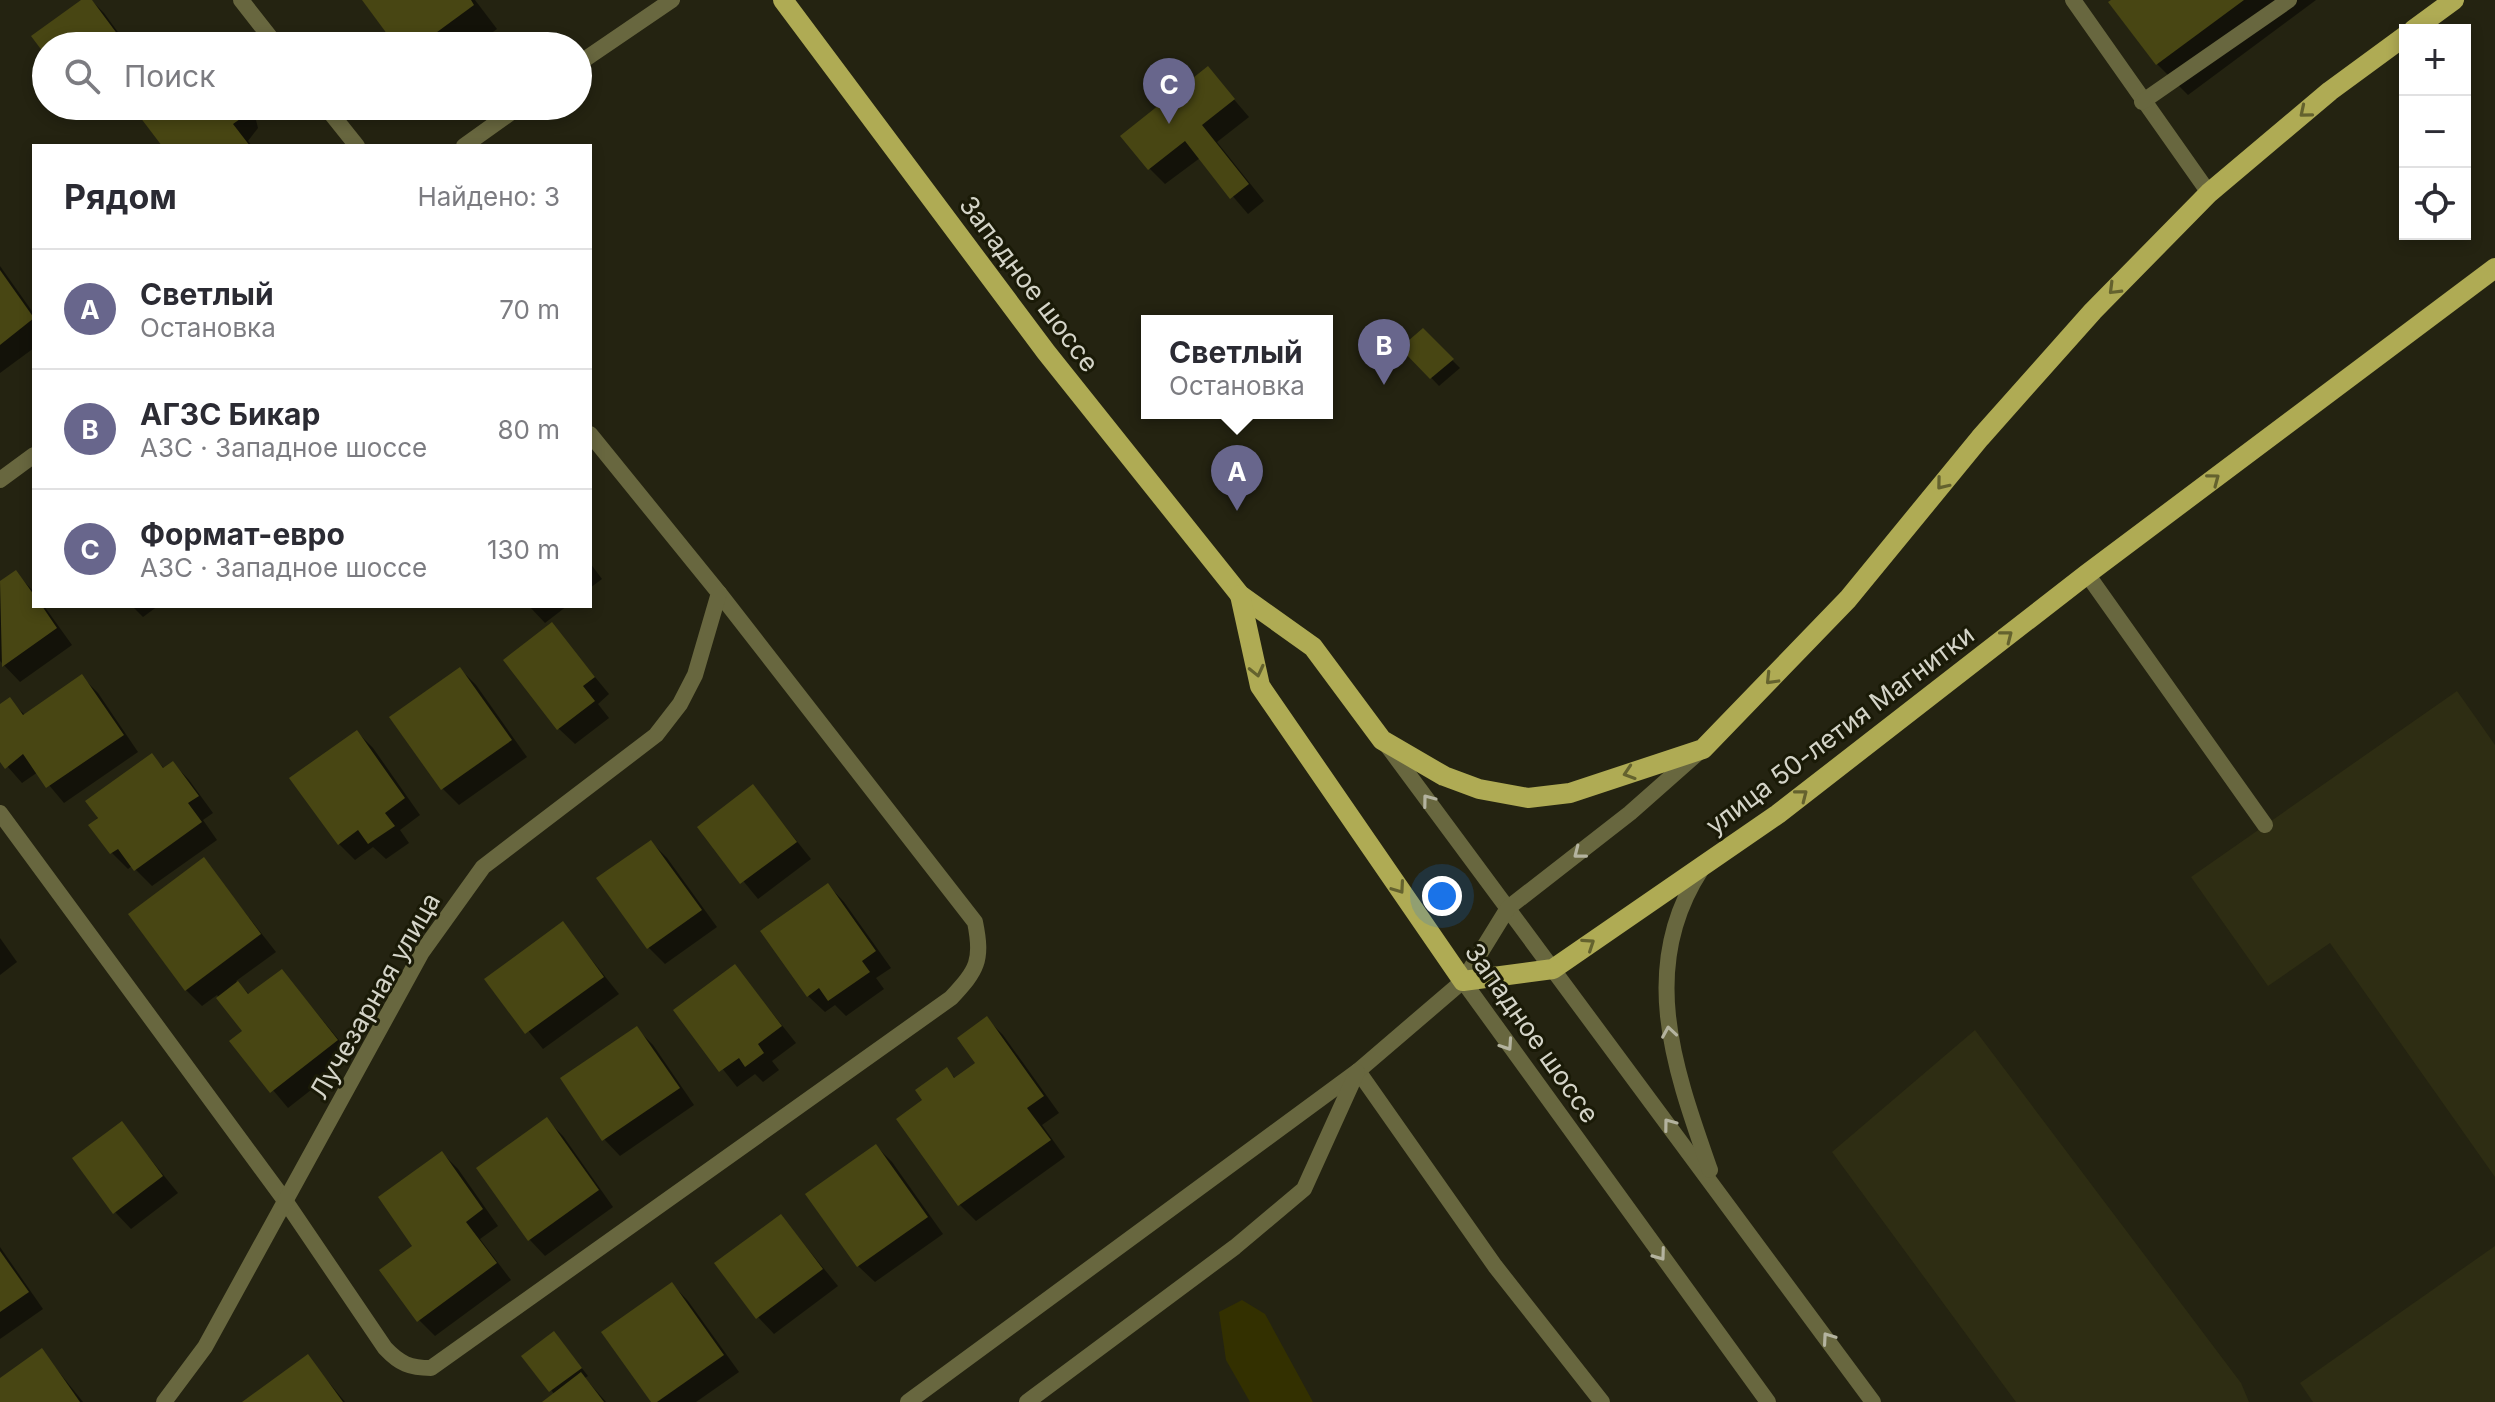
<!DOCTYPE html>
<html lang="ru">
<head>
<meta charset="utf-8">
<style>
	:root { --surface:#fff; --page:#f2f2f3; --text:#2b2b33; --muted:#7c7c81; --line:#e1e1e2; --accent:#68668c }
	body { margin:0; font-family:Inter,sans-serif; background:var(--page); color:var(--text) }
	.controls { position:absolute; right:24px; top:24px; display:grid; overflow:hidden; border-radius:0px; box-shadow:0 4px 12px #0003 }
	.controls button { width:72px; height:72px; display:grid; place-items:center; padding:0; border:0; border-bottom:2px solid var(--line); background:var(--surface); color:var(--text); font:40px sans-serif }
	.you { position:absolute; left:1442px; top:896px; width:28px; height:28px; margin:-20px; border:6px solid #fff; border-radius:50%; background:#1a73e8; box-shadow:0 0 0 12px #1a73e833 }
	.badge { display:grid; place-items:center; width:52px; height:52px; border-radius:50%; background:var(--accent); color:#fff; font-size:26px; font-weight:700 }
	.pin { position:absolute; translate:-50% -66px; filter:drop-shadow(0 2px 4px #0008) }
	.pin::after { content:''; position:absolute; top:42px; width:28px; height:24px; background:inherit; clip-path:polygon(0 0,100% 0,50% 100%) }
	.popup { position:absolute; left:1141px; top:315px; width:192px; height:104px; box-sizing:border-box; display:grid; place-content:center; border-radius:0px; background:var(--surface); filter:drop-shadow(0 2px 6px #0005); font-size:26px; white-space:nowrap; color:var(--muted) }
	.popup b { font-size:30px; color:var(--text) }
	.popup::after { content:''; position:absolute; left:50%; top:100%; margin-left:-16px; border:16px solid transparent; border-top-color:var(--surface) }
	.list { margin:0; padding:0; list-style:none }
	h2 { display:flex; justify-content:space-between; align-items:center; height:104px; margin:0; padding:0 32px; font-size:34px }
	h2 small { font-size:26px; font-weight:400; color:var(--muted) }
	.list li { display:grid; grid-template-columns:52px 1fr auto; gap:24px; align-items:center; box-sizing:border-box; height:120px; padding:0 32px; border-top:2px solid var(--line) }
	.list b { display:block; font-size:30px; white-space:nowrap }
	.list p { margin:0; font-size:26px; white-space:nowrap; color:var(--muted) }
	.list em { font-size:26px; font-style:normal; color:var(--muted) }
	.icon { flex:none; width:44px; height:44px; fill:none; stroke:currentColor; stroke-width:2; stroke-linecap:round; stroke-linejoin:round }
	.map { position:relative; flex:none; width:2495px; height:1402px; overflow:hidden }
	.search { position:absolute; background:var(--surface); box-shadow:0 4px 12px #0003; left:32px; top:32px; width:560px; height:88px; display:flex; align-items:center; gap:20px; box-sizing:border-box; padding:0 28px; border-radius:44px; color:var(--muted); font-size:30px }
	.panel { position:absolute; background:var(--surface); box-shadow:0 4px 12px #0003; left:32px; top:144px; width:560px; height:464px; border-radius:0px }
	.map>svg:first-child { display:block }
	.built { fill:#2e2d13 }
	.green { fill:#333000 }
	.shadow { fill:#0007 }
	.building { fill:#484613 }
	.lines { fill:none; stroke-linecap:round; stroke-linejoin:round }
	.lane { stroke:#68673f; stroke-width:16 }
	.street { stroke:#68673f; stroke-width:16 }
	.primary { stroke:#afab54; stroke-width:20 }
	.oneway { stroke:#64622e }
	.oneway2 { stroke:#b4b39f }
	.labels { text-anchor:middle; stroke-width:6; stroke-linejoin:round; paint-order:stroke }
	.street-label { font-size:26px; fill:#d4d4c8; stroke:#1a1a07 }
</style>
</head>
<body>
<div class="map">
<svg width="2495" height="1402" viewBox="0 0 2495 1402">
	<rect width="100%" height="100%" fill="#242311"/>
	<!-- built -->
	<g class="built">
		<polygon points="2457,691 2495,745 2495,1177 2330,943 2268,986 2191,877"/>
		<polygon points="1975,1030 2241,1383 2249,1402 2016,1402 1832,1152"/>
		<polygon points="2495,1246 2495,1402 2313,1402 2300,1383"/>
	</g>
	<!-- green -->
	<polygon class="green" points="1242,1300 1265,1314 1313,1402 1250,1402 1226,1360 1219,1312"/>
	<!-- shadow -->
	<g class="shadow">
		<polygon points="84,0 91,0 104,13 128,46 46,46 46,53 34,36"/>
		<polygon points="364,0 475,0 497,29 474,46 399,46"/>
		<polygon points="2114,0 2316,0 2188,95 2157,64 2111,3"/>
		<polygon points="1208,69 1249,117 1217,142 1264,201 1248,214 1200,158 1165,184 1149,168"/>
		<polygon points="158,106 241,106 256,120 258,128 248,141 252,146 164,146"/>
		<polygon points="0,266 34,314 34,348 0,373"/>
		<polygon points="1423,331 1460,368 1439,386 1403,348"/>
		<polygon points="590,563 602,579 590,588"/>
		<polygon points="16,573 34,592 34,606 44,606 72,645 20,682 0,661 0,584"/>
		<polygon points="132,606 158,606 143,617"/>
		<polygon points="529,606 567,606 545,623"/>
		<polygon points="552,625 609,694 598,704 609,718 575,744 558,728"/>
		<polygon points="460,669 476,685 527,757 459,805 443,789"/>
		<polygon points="82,677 98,693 138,752 64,803 38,772 22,783 0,758 0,706 9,700 26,716"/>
		<polygon points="357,732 373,748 420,815 400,830 409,843 386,859 373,847 355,860 339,844"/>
		<polygon points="152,756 165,769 173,763 189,780 213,813 203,820 217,840 152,886 132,866 128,869 112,853 91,825"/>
		<polygon points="753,786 811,859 758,899 699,827"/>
		<polygon points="651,842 667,858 717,927 665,964 649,948 599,879"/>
		<polygon points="204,860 276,952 236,981 250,995 282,971 353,1057 288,1108 232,1041 245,1031 217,995 202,1006 186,990"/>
		<polygon points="828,885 844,902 891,968 876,978 884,989 846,1016 835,1005 825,1012 808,996"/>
		<polygon points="563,924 619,994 543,1049 487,980"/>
		<polygon points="0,938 17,962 0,975"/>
		<polygon points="735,966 796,1043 772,1061 779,1070 763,1082 755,1074 737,1087 676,1010"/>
		<polygon points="987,1019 1003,1035 1059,1113 1042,1125 1065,1157 976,1221 960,1205 925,1101 947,1070 956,1079 978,1064"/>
		<polygon points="637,1029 653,1045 694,1105 620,1156 604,1139"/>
		<polygon points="547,1120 563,1136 613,1207 545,1256 529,1239"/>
		<polygon points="122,1124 178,1193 131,1229 115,1212"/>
		<polygon points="876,1146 892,1162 943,1234 875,1282 858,1266"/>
		<polygon points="442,1153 458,1169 498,1226 480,1239 511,1280 435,1336 419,1320 415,1246"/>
		<polygon points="781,1216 838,1286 774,1334 758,1317"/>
		<polygon points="0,1247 43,1309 0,1339"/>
		<polygon points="672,1284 688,1301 739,1372 696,1402 653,1402"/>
		<polygon points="554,1333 588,1376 585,1378 606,1402 546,1402 555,1395 524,1356"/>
		<polygon points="42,1351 83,1402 0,1402 0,1381"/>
		<polygon points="308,1357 345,1402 245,1402"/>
	</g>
	<!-- building -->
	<g class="building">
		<polygon points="81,0 92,0 124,43 119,46 46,46 46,56 31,36"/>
		<polygon points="362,0 471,0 474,5 418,46 396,46"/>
		<polygon points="2111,0 2244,0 2156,65 2108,2"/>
		<polygon points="1208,66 1235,99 1202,125 1249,184 1230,199 1185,141 1148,170 1120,136"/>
		<polygon points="155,106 241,106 240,119 233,124 250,146 162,146 140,117"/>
		<polygon points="0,270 34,318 0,345"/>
		<polygon points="1423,328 1454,359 1430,379 1400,348"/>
		<polygon points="16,570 34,595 34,606 42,606 57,628 2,667 0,581"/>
		<polygon points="552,622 595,677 583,686 595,701 557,730 503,660"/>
		<polygon points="460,667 512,740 441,790 389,717"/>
		<polygon points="82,674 124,735 46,788 23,754 5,769 0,762 0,704 10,697 23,715"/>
		<polygon points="357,730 405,798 385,813 395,826 368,844 358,830 338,845 289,778"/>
		<polygon points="152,753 163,768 173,761 199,796 188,803 202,822 134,871 118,849 110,854 88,825 98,818 85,801"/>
		<polygon points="753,784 797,842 740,884 697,827"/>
		<polygon points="651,840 702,910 647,949 596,878"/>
		<polygon points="204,857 261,934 185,991 128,914"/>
		<polygon points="828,883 876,951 862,961 870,972 828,1001 819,988 807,997 760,931"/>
		<polygon points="563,921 604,977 525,1034 484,979"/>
		<polygon points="735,964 782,1026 758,1044 764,1053 745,1067 739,1058 719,1072 673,1010"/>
		<polygon points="282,969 338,1040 270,1093 229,1041 242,1031 216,998 238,981 248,994"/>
		<polygon points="987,1016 1044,1096 1027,1108 1051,1140 958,1206 896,1119 922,1100 915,1090 947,1067 954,1078 975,1063 957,1038"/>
		<polygon points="637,1026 680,1088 602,1141 560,1078"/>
		<polygon points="547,1117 599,1190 528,1241 476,1168"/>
		<polygon points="122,1121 163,1176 113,1214 72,1158"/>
		<polygon points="876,1144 928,1217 857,1267 805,1194"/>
		<polygon points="442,1151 483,1209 466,1222 497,1263 417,1322 379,1270 412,1246 378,1197"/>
		<polygon points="781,1214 823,1269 756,1319 714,1263"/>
		<polygon points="0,1251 29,1292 0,1312"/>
		<polygon points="672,1282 724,1355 657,1402 651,1402 601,1332"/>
		<polygon points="554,1331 582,1368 549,1392 521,1356"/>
		<polygon points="42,1348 80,1402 0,1402 0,1378"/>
		<polygon points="308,1354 343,1402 242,1402"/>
		<polygon points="581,1372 604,1402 542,1402"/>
	</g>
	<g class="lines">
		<!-- lane -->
		<g class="lane">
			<polyline points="2073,0 2209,193"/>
			<polyline points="2142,102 2289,0"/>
			<polyline points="2087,574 2265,825"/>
		</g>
		<!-- street -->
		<g class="street">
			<polyline points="241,0 277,46"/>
			<polyline points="578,64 672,0"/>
			<polyline points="325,106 357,146"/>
			<polyline points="464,146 520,106"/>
			<polyline points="0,480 34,455"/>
			<polyline points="1386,744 1873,1402"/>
			<path d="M0 813 286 1202 385 1348C400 1364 410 1368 431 1368L951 998C977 970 983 961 975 922L719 593"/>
			<path d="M1701 870C1637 968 1675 1070 1710 1170"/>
			<polyline points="1463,981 1768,1402"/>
			<polyline points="1358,1071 1495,1266 1602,1402"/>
			<polyline points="164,1402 205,1347 422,952 483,867 656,735 680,704 695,675 719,593 590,434"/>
			<polyline points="908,1402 1358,1071 1463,981 1508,908 1630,813 1699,752"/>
			<polyline points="1027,1402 1235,1247 1304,1189 1357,1072"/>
		</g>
		<!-- primary -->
		<g class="primary">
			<polyline points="783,0 1046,352 1240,595 1313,647 1382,740 1444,776 1479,789 1528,798 1570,793 1703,749 1848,599 1980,438 2093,311 2209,193 2330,91 2405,36"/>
			<polyline points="2413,30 2454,0"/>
			<polyline points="1240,595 1260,686 1463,981 1553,969 1778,814 2087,574 2495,268"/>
		</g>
	</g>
	<!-- one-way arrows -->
	<defs><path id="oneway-chevron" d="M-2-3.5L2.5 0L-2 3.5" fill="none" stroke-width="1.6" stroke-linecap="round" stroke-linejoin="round" transform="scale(2)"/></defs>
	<g class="oneway">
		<use href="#oneway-chevron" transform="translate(2305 112) rotate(140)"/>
		<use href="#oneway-chevron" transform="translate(2114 289) rotate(135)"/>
		<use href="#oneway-chevron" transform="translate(2214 479) rotate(-37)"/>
		<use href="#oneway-chevron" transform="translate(1942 484) rotate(129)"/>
		<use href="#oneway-chevron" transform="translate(2007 636) rotate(-38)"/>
		<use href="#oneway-chevron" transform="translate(1257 671) rotate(77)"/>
		<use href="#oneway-chevron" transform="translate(1771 679) rotate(134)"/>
		<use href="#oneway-chevron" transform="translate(1629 773) rotate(162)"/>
		<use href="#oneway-chevron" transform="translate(1802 795) rotate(-38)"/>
		<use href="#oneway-chevron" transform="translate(1399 888) rotate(55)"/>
		<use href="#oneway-chevron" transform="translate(1589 944) rotate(-34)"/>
	</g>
	<g class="oneway2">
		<use href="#oneway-chevron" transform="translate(1428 800) rotate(-127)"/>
		<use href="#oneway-chevron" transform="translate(1579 853) rotate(142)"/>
		<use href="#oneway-chevron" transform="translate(1669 1032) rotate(-99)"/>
		<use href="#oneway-chevron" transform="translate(1507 1045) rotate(56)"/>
		<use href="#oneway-chevron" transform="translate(1669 1124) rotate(-127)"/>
		<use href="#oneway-chevron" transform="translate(1660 1255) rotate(54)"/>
		<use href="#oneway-chevron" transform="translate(1828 1338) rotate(-125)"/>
	</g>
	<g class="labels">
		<!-- street labels -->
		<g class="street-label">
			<text transform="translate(1029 284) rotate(53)" y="9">Западное шоссе</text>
			<text transform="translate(1840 730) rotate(-37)" y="9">улица 50-летия Магнитки</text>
			<text transform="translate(375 996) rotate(-60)" y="9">Лучезарная улица</text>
			<text transform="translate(1532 1033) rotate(55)" y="9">Западное шоссе</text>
		</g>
	</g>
</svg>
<div class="controls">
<button>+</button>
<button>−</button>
<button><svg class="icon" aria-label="locate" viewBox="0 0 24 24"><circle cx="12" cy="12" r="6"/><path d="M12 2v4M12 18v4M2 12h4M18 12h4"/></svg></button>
</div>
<div class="you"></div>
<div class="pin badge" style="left:1237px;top:511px">A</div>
<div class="popup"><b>Светлый</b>Остановка</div>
<div class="pin badge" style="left:1384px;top:385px">B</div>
<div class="pin badge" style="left:1169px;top:124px">C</div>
<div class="search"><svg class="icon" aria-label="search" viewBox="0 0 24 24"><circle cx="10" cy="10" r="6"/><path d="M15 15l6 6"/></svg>Поиск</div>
<section class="panel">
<h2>Рядом<small>Найдено: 3</small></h2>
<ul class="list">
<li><span class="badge">A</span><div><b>Светлый</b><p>Остановка</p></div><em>70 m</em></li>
<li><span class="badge">B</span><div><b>АГЗС Бикар</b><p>АЗС · Западное шоссе</p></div><em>80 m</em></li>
<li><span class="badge">C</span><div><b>Формат-евро</b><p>АЗС · Западное шоссе</p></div><em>130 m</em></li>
</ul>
</section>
</div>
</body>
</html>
